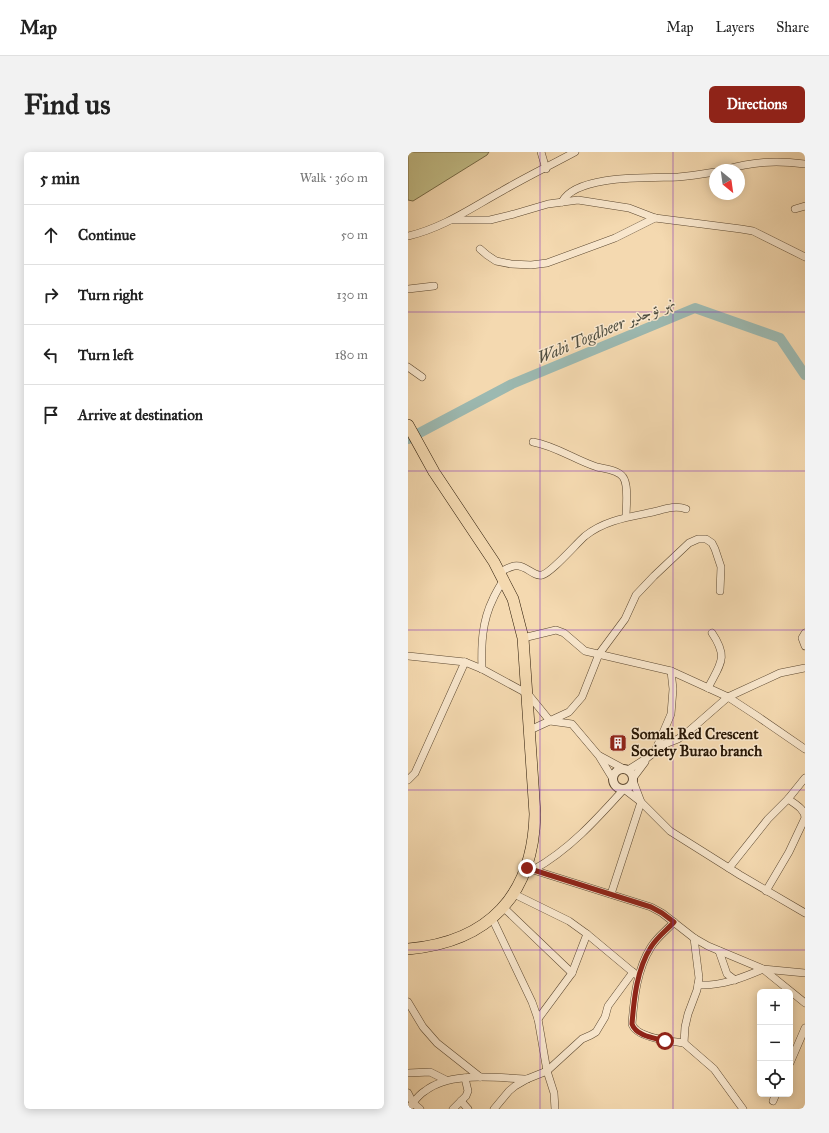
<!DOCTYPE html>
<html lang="en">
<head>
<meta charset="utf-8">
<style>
	:root { --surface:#fff; --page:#f2f2f2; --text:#222; --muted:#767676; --line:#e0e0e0; --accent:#8f2418 }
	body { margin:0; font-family:"IM FELL Great Primer",Amiri,serif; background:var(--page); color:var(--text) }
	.controls { position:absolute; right:12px; bottom:12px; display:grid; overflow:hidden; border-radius:6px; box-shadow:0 2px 10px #0003 }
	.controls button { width:36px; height:36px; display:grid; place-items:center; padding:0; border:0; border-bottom:1px solid var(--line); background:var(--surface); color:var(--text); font:20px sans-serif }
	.compass { position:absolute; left:301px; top:12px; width:36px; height:36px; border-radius:50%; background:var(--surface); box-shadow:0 2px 10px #0003; rotate:151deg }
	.stop { position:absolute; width:12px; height:12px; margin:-9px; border:3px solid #8f2418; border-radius:50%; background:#fff }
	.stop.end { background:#8f2418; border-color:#fff; box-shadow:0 1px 4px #0008 }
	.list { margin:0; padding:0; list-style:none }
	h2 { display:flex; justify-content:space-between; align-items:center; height:52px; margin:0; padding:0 16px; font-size:17px }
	h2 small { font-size:13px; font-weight:400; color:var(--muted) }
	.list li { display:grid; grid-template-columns:26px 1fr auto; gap:12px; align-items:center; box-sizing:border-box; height:60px; padding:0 16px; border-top:1px solid var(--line) }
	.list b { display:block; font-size:15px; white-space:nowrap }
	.list em { font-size:13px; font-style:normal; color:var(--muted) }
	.icon { flex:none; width:22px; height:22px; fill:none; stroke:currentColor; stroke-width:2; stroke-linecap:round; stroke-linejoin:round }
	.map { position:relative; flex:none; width:397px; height:957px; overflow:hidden; border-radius:6px }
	header { display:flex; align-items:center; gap:24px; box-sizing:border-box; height:56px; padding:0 20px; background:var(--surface); border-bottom:1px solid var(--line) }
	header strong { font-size:19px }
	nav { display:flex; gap:22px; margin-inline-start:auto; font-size:14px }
	.intro { display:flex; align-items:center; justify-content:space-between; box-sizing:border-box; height:96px; padding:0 24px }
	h1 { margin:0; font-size:28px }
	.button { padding:10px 18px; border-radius:6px; background:var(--accent); color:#fff; font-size:14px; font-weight:700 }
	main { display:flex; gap:24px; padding:0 24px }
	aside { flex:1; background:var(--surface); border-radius:6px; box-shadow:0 2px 10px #0003 }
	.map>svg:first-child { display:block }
	.green { fill:#c2bd87; stroke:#766a46 }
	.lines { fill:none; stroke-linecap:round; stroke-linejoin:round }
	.river { stroke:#9cb9b1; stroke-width:10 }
	.minor-casing { stroke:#5c4830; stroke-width:8 }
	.tertiary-casing { stroke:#5c4830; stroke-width:10 }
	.trunk-casing { stroke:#291806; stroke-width:12 }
	.minor { stroke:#f8e6cc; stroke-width:7 }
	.tertiary { stroke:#f8e6cc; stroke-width:8 }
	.trunk { stroke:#f4d9b0; stroke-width:11 }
	.route { stroke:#8f2418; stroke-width:5 }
	.grid { fill:none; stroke:#7b2cbf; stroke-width:1; stroke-opacity:0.55 }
	.labels { text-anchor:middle; stroke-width:3; stroke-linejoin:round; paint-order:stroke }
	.poi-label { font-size:15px; font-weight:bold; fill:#291806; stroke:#f8e6cc; text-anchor:start }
	.water-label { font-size:16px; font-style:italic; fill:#515042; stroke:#f8e6cc }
</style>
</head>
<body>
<header>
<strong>Map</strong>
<nav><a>Map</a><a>Layers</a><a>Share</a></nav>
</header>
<div class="intro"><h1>Find us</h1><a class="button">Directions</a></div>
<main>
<aside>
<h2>5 min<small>Walk · 360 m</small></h2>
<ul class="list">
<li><svg class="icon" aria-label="ahead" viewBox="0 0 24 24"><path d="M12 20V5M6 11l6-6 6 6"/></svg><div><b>Continue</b></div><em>50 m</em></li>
<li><svg class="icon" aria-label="right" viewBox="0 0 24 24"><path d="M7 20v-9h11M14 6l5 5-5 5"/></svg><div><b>Turn right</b></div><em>130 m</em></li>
<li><svg class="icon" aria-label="left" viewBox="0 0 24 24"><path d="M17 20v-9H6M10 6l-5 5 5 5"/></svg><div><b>Turn left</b></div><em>180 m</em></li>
<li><svg class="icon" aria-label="arrive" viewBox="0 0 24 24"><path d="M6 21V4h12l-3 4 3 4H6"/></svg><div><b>Arrive at destination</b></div></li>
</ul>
</aside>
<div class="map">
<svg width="397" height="957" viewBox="0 0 397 957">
	<rect width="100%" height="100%" fill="#f4d9b0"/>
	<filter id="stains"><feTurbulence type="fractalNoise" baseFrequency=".005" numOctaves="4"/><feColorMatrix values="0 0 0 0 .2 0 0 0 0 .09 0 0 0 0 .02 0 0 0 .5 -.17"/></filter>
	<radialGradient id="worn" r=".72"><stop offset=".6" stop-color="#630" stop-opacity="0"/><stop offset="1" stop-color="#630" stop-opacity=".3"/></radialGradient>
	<!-- green -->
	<polygon class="green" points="0,0 81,0 79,3 5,49 0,48"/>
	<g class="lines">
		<!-- river -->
		<polyline class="river" points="0,287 104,232 287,156 372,186 397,223"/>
		<defs>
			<g id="minor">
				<polyline points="133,0 138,17"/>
				<path d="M315 18C345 10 366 8 397 12"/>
				<path d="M154 50C168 22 243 26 270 25 283 24 295 22 307 20"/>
				<polyline points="387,57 397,54"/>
				<polyline points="44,68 82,68 106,62 140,52 170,48 221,56 247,66 333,77 345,79 397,105"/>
				<path d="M0 84C35 76 63 56 94 39 118 25 143 13 167 0"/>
				<polyline points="72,97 79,103 88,109 103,112 123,113 139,111 207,86 247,66"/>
				<polyline points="0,137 26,134"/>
				<polyline points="0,215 14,225"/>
				<path d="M125 290C148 294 167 308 189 315 197 317 210 318 215 325 221 333 218 355 218 365"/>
				<path d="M92 420C96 418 101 415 106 414 118 412 125 425 134 423 143 421 168 392 177 384 197 368 221 365 245 360 257 357 267 353 278 357"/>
				<polyline points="397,481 394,486 397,494"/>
				<polyline points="115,486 148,478 156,481 177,499 263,519 320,545 349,564 397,597"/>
				<polyline points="0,504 57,510 74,517 120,542 142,569 164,572 191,604 205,627"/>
				<path d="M74 517C73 493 74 469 85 447 88 440 92 434 96 427"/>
				<path d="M300 536C312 512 321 506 304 481"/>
				<polyline points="122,578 161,560 174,545 191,502 217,467 228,443 246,424 281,391 290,387 298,387 304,391 307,397 313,415 312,439"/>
				<polyline points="248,597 263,562 265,537 263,519"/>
				<polyline points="192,604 216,617"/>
				<polyline points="220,618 239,606 257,592 270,587 281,579 320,545 372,521 397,516"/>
				<polyline points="225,626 237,610"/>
				<polyline points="0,628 7,621 57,510"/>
				<polyline points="321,716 360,667 380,647 397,626"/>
				<polyline points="122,717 243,755 254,761 286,786 300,794 355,817 397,821"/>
				<path d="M125 718C161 698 188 668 216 637L233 650 262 679 332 723 397 761"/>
				<path d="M358 739 381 700 397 666C397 657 387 652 380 647"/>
				<polyline points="106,742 161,769 179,782 164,821 130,867"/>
				<polyline points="203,742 233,650 225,629"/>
				<polyline points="95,755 164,821"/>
				<polyline points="84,766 124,850 130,867 139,919 146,941 147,957"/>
				<path d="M266 770C259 778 249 785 243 795 229 817 226 846 224 872 228 886 263 889 276 891"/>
				<polyline points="179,782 227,822"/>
				<polyline points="286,786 291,826 289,838 280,862 277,875 276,891 306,917 335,957"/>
				<polyline points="311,799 319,822 327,828"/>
				<path d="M290 833C314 834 334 826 355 817L397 851"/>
				<polyline points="0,850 15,875 29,891 72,925"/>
				<polyline points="382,911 397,876"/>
				<polyline points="0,921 22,920 38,928"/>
				<polyline points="0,941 5,951 12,957"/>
				<polyline points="53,949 60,957"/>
				<polyline points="365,949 368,942"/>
				<path d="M0 957C5 951 10 943 17 939 42 919 88 926 119 927"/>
				<polyline points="45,957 58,944 60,939 57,926"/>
				<polyline points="86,957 101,939 107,934 119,927 139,919 174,887 183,883 188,880 197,865 200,854 225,820"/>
			</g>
			<circle id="tertiary" cx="215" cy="627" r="10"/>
			<path id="trunk" d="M0 273 26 320 86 410 105 447 115 486 127 662C125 743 81 790 0 797"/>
		</defs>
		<!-- minor casing -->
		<use href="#minor" class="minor-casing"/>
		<!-- tertiary casing -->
		<use href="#tertiary" class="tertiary-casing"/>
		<!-- trunk casing -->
		<use href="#trunk" class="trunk-casing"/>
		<!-- minor -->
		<use href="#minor" class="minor"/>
		<!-- tertiary -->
		<use href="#tertiary" class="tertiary"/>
		<!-- trunk -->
		<use href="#trunk" class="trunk"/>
	</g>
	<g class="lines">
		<!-- route -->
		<path class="route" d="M119 716 243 755 254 761 266 770C259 778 249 785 243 795 229 817 226 846 224 872 228 884 246 886 257 889"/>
	</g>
	<!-- grid -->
	<path class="grid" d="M132 0V957M265 0V957M0 160H397M0 319H397M0 478H397M0 638H397M0 798H397"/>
	<!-- icons -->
	<defs>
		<symbol id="building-square" viewBox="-11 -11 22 22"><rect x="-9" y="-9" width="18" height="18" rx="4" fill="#8f2418" stroke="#f8e6cc"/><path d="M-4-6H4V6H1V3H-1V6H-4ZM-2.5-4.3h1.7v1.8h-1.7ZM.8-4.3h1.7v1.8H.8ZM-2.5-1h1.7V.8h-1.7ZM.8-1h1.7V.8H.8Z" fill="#fff"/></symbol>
	</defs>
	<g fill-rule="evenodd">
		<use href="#building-square" x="200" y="581" width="20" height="20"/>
	</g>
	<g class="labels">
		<!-- poi labels -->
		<g class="poi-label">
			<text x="223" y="587">Somali Red Crescent<tspan x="223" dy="17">Society Burao branch</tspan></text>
		</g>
		<!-- water labels -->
		<g class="water-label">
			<text transform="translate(198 177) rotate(-23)" y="6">Wabi Togdheer نهر توجدير</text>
		</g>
	</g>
	<rect width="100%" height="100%" filter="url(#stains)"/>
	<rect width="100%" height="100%" fill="url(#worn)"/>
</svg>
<div class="controls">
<button>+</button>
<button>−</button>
<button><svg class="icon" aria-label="locate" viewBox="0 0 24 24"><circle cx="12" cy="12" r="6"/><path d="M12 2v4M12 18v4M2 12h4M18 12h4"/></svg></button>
</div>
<svg class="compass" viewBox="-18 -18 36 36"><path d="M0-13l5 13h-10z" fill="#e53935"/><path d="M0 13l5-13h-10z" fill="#767676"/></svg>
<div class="stop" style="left:257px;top:889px"></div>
<div class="stop end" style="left:119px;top:716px"></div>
</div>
</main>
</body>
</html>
